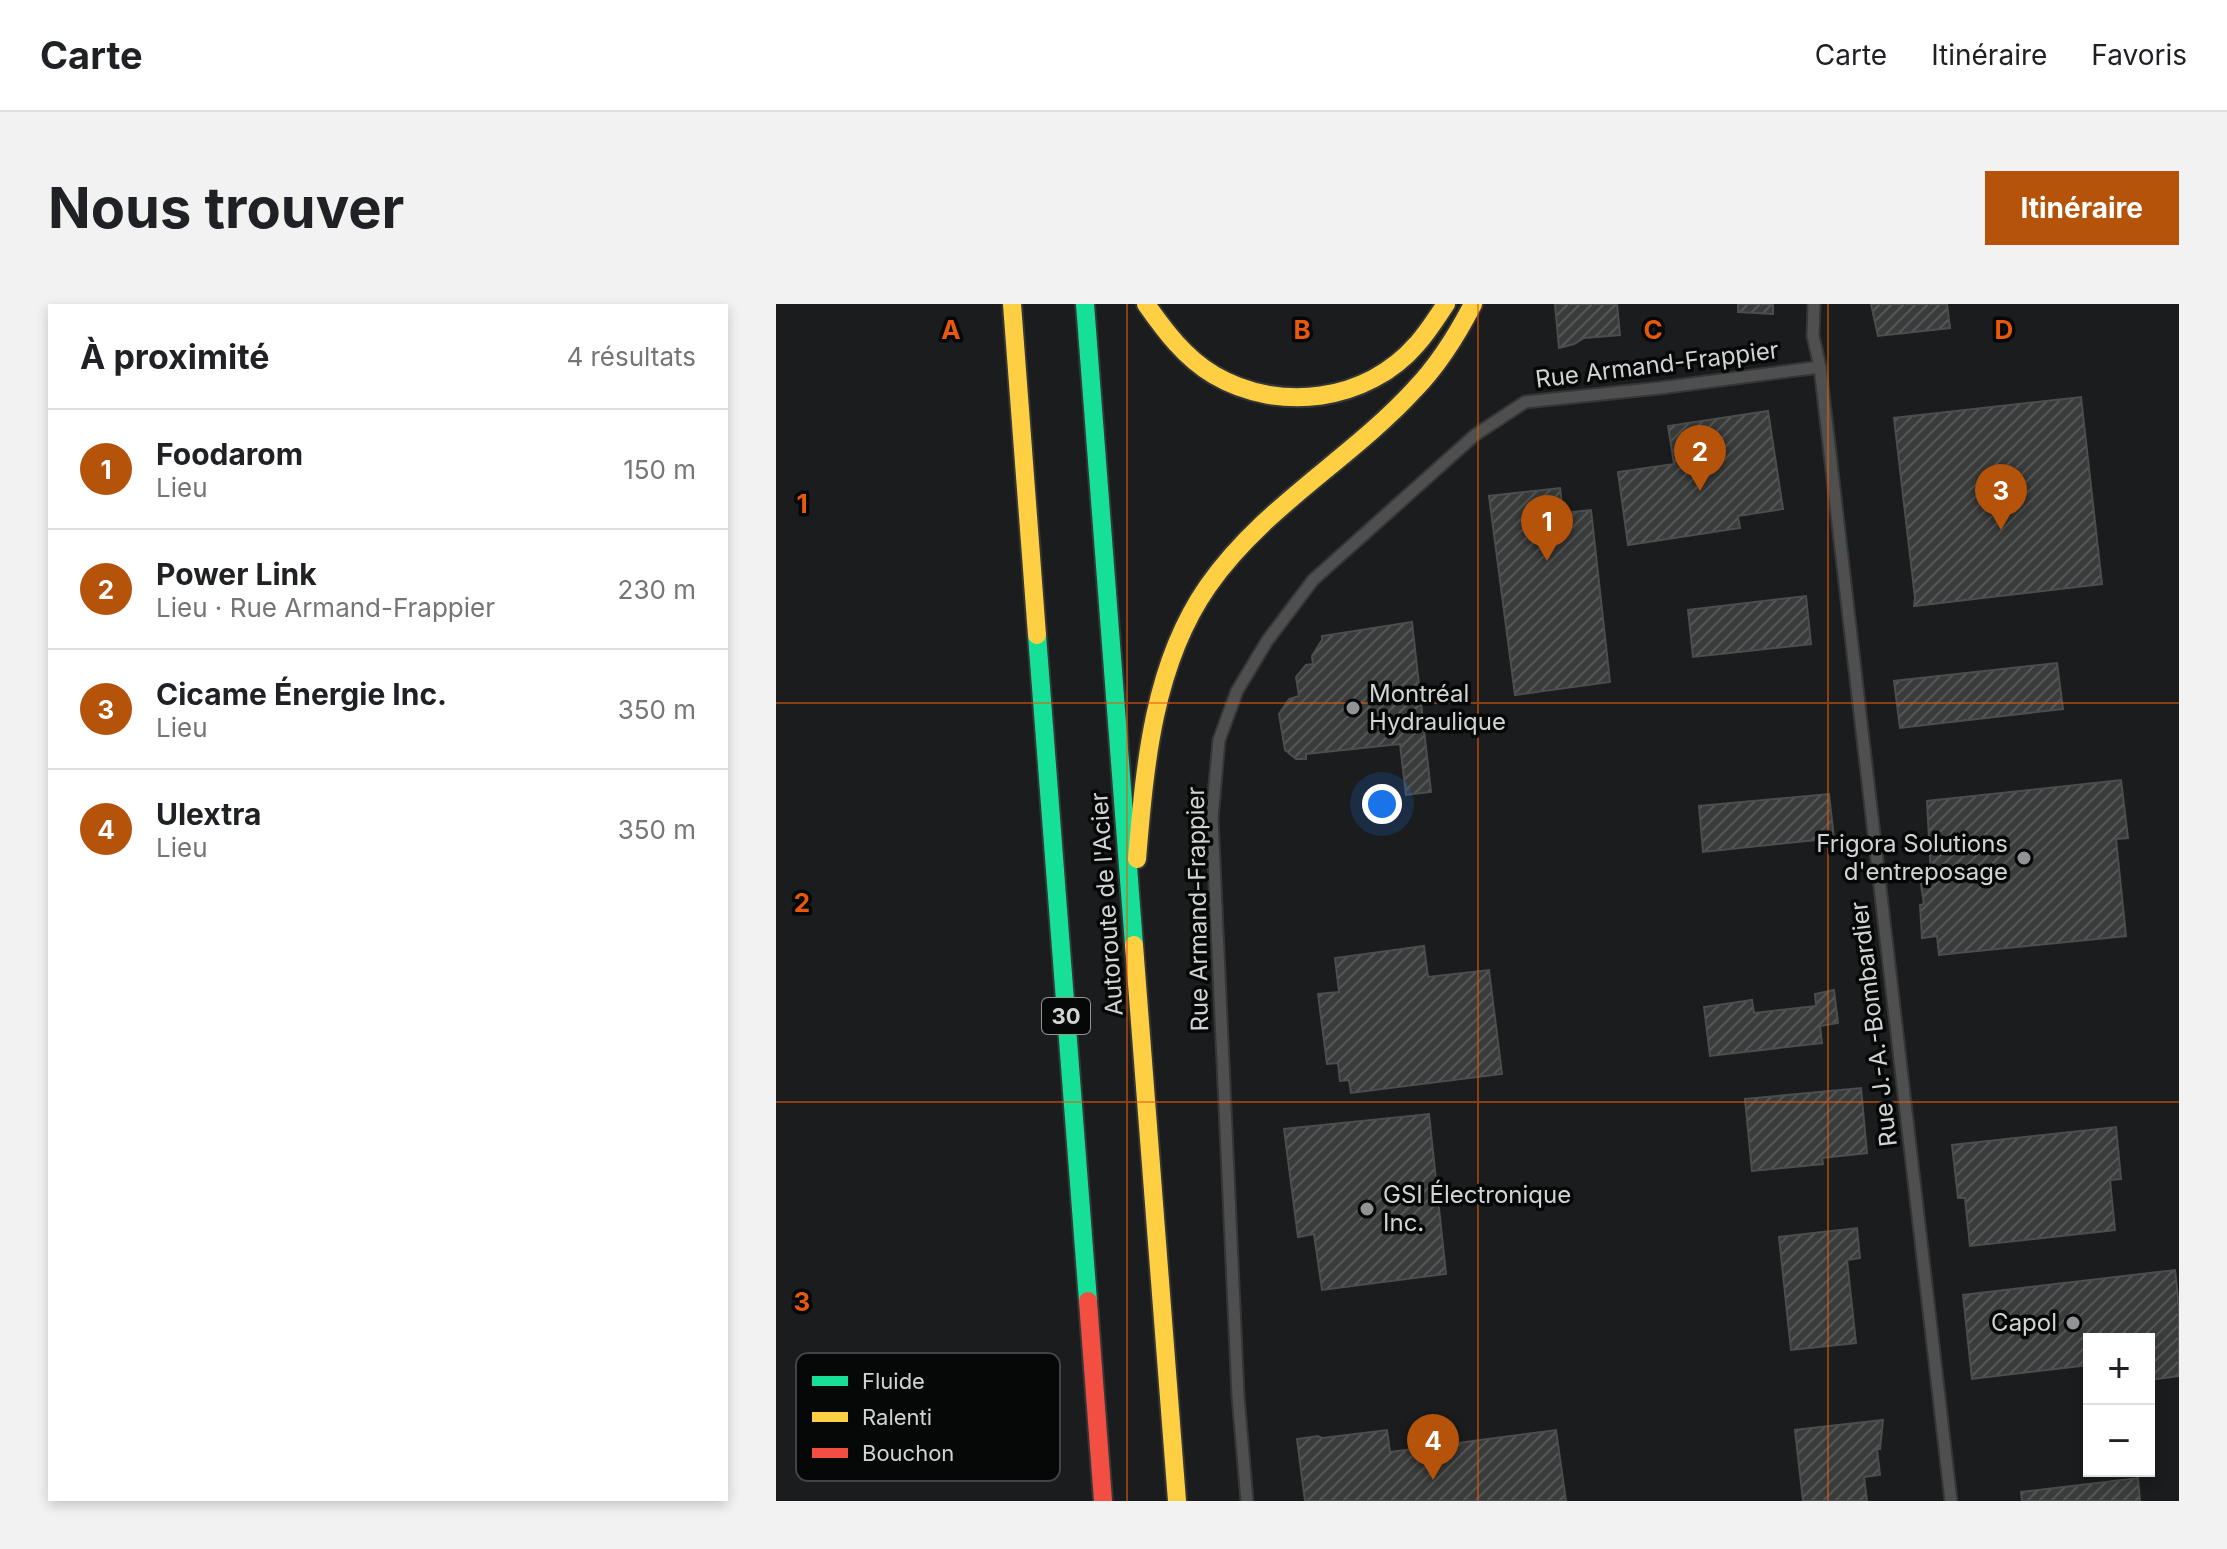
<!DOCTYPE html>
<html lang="fr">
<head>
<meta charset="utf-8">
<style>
	:root { --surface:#fff; --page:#f2f2f2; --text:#202124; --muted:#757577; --line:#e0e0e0; --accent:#b45309 }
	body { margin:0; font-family:Inter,sans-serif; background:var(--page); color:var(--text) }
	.controls { position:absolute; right:24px; bottom:24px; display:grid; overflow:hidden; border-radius:0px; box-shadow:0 4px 12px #0003 }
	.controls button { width:72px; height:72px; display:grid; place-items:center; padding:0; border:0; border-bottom:2px solid var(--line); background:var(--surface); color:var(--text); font:40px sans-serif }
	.you { position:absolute; left:606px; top:500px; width:28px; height:28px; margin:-20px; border:6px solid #fff; border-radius:50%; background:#1a73e8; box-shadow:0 0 0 12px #1a73e833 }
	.badge { display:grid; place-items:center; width:52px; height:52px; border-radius:50%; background:var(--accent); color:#fff; font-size:26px; font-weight:700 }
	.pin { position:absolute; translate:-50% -66px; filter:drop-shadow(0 2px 4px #0008) }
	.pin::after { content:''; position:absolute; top:42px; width:28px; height:24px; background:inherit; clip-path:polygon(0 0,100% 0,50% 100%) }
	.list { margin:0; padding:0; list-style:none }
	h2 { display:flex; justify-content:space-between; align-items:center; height:104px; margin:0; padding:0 32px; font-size:34px }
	h2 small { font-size:26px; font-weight:400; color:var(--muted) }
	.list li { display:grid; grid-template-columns:52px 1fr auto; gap:24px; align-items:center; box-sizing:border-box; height:120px; padding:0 32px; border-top:2px solid var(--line) }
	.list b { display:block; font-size:30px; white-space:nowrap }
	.list p { margin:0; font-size:26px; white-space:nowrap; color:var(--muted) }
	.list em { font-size:26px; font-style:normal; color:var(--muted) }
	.map { position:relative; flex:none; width:1403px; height:1197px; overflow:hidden; border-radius:0px }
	header { display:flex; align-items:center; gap:48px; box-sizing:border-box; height:112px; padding:0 40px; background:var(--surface); border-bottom:2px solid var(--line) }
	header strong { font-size:38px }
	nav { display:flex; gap:44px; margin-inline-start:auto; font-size:28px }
	.intro { display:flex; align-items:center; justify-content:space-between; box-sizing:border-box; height:192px; padding:0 48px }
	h1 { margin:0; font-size:56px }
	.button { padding:20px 36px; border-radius:0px; background:var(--accent); color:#fff; font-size:28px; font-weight:700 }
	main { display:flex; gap:48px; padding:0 48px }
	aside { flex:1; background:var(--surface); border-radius:0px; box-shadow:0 4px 12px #0003 }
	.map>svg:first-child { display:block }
	.building { fill:url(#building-hatch); stroke:#4c4d4e; stroke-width:2 }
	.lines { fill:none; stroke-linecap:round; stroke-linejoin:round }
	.street-casing { stroke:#343637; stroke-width:15 }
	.fast-casing { stroke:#343637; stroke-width:22 }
	.slow-casing { stroke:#343637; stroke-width:22 }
	.jam-casing { stroke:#343637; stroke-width:22 }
	.street { stroke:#4f4f4f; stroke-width:11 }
	.fast { stroke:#16e098; stroke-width:18 }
	.slow { stroke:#ffcf43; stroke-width:18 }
	.jam { stroke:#f24e42; stroke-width:18 }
	.grid { fill:none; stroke:#e8590c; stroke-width:2; stroke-opacity:0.55 }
	.poi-dot { fill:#919494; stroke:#060707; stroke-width:3 }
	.labels { text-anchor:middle; stroke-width:7; stroke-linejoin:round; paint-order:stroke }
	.shield { fill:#060707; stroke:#949696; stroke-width:2 }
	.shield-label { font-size:22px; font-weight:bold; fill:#d1d4d4 }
	.street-label { font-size:24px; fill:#d1d4d4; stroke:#060707 }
	.poi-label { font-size:24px; fill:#d1d4d4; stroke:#060707; text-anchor:start }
	.key { fill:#060707; stroke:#434444; stroke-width:2 }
	.key-label { font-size:22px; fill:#d1d4d4 }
	.grid-label { font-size:26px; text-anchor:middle; font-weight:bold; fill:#e8590c; stroke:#060707; stroke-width:7; stroke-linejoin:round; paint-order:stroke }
</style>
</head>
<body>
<header>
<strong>Carte</strong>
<nav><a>Carte</a><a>Itinéraire</a><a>Favoris</a></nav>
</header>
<div class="intro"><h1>Nous trouver</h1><a class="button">Itinéraire</a></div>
<main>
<aside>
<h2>À proximité<small>4 résultats</small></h2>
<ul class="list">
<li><span class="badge">1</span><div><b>Foodarom</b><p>Lieu</p></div><em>150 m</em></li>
<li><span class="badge">2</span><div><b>Power Link</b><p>Lieu · Rue Armand-Frappier</p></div><em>230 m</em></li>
<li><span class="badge">3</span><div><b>Cicame Énergie Inc.</b><p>Lieu</p></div><em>350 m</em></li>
<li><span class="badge">4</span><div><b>Ulextra</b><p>Lieu</p></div><em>350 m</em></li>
</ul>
</aside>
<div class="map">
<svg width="1403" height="1197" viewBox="0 0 1403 1197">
	<defs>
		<pattern id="building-hatch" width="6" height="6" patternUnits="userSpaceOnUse" patternTransform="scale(2)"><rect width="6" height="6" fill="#3a3b3b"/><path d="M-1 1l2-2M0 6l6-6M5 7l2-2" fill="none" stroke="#555656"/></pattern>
	</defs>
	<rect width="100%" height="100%" fill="#1b1c1d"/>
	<!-- building -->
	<g class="building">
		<polygon points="779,0 841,0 844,31 808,34 798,40 783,44"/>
		<polygon points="962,0 997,0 997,10 962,8"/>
		<polygon points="1095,0 1171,0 1174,24 1102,32"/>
		<polygon points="1305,93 1326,280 1138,302 1139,294 1118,114"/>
		<polygon points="992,107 1007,205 962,212 964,224 852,241 842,168 898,160 892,122"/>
		<polygon points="784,184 787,209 815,206 834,378 739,391 713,192"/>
		<polygon points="1030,292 1035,340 917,353 912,306"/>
		<polygon points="636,318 655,488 630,491 624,440 530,450 530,455 520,455 509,446 503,410 513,395 523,392 520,373 530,361 537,360 536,352 546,336 546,332"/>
		<polygon points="1281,359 1287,405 1124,424 1118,377"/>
		<polygon points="1345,476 1352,534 1340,535 1350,632 1163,651 1161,632 1146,634 1144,601 1148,600 1144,574 1155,572 1151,497"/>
		<polygon points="1053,490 1058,534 927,548 923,502"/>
		<polygon points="648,642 652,673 713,666 726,770 575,789 573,776 564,777 562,759 551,760 542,690 563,688 559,654"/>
		<polygon points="1058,686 1062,719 1044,722 1046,739 934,752 928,703 976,696 978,709 1040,702 1039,690"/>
		<polygon points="1085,784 1091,849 1046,854 1047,860 976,867 969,795"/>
		<polygon points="653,810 670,970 546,986 538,930 522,933 508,825"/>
		<polygon points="1340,823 1345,875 1334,876 1339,926 1194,942 1189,894 1182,894 1176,841"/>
		<polygon points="1081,924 1084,954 1071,956 1080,1039 1015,1046 1003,933"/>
		<polygon points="1399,966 1403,1002 1403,1072 1373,1076 1373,1035 1313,1035 1313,1061 1196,1075 1187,991"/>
		<polygon points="1107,1116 1104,1145 1101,1145 1104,1171 1088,1173 1091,1197 1027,1197 1019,1126"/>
		<polygon points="611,1126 614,1148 780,1126 790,1197 529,1197 521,1135 542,1132 546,1134"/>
		<polygon points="1362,1174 1364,1197 1246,1197 1245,1188"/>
	</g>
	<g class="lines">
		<defs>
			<g id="street">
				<polyline points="1038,0 1037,32 1044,63 1175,1197"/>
				<polyline points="471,1197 462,1092 436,514 443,436 461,387 491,337 537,276 699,131 749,98 884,84 1044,63"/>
			</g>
			<g id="fast">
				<polyline points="309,0 358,641"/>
				<polyline points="261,331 312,997"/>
			</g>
			<g id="slow">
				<polyline points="236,0 261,331"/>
				<path d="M370 0C389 27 409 54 438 71 503 109 591 98 641 40 652 28 661 13 670 0"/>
				<path d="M361 555C369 461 377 361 432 282 487 203 575 155 639 85 663 60 681 31 697 0"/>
				<polyline points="358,641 401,1197"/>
			</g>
			<polyline id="jam" points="312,997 327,1197"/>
		</defs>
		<!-- street casing -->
		<use href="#street" class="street-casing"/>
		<!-- fast casing -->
		<use href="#fast" class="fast-casing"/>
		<!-- slow casing -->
		<use href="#slow" class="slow-casing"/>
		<!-- jam casing -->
		<use href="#jam" class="jam-casing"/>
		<!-- street -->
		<use href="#street" class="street"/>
		<!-- fast -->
		<use href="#fast" class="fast"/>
		<!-- slow -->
		<use href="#slow" class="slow"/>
		<!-- jam -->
		<use href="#jam" class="jam"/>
	</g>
	<!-- grid -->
	<path class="grid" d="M351 0V1197M702 0V1197M1052 0V1197M0 399H1403M0 798H1403"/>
	<!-- markers -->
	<g class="poi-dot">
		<circle cx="577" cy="404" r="8"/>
		<circle cx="1248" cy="554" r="8"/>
		<circle cx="591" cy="905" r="8"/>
		<circle cx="1297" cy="1019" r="8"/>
	</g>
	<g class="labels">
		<!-- shield labels -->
		<rect class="shield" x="266" y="694" width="48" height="36" rx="6"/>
		<g class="shield-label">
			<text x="290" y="720">30</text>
		</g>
		<!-- street labels -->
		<g class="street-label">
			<text transform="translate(881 61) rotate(-7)" y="8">Rue Armand-Frappier</text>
			<text transform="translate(331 600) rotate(-94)" y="8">Autoroute de l'Acier</text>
			<text transform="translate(422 605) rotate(-91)" y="8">Rue Armand-Frappier</text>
			<text transform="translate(1098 720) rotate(-97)" y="8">Rue J.-A.-Bombardier</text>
		</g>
		<!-- poi labels -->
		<g class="poi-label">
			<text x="593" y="398">Montréal<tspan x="593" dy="28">Hydraulique</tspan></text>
			<text x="1232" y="548" text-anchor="end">Frigora Solutions<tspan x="1232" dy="28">d'entreposage</tspan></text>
			<text x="607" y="899">GSI Électronique<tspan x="607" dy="28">Inc.</tspan></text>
			<text x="1281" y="1027" text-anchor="end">Capol</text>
		</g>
	</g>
	<!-- legend -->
	<rect x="20" y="1049" width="264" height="128" rx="12" class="key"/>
	<rect x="36" y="1072" width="36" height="10" fill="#16e098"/>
	<rect x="36" y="1108" width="36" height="10" fill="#ffcf43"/>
	<rect x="36" y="1144" width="36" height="10" fill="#f24e42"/>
	<g class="key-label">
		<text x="86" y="1085">Fluide</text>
		<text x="86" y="1121">Ralenti</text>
		<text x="86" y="1157">Bouchon</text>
	</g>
	<g class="grid-label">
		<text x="175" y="35">A</text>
		<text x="526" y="35">B</text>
		<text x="877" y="35">C</text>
		<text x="1228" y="35">D</text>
		<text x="26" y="209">1</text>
		<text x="26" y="608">2</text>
		<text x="26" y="1007">3</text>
	</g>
</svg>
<div class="controls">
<button>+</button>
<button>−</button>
</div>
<div class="you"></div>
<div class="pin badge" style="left:771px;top:257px">1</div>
<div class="pin badge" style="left:924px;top:187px">2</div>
<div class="pin badge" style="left:1225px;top:226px">3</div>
<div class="pin badge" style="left:657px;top:1176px">4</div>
</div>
</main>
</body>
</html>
